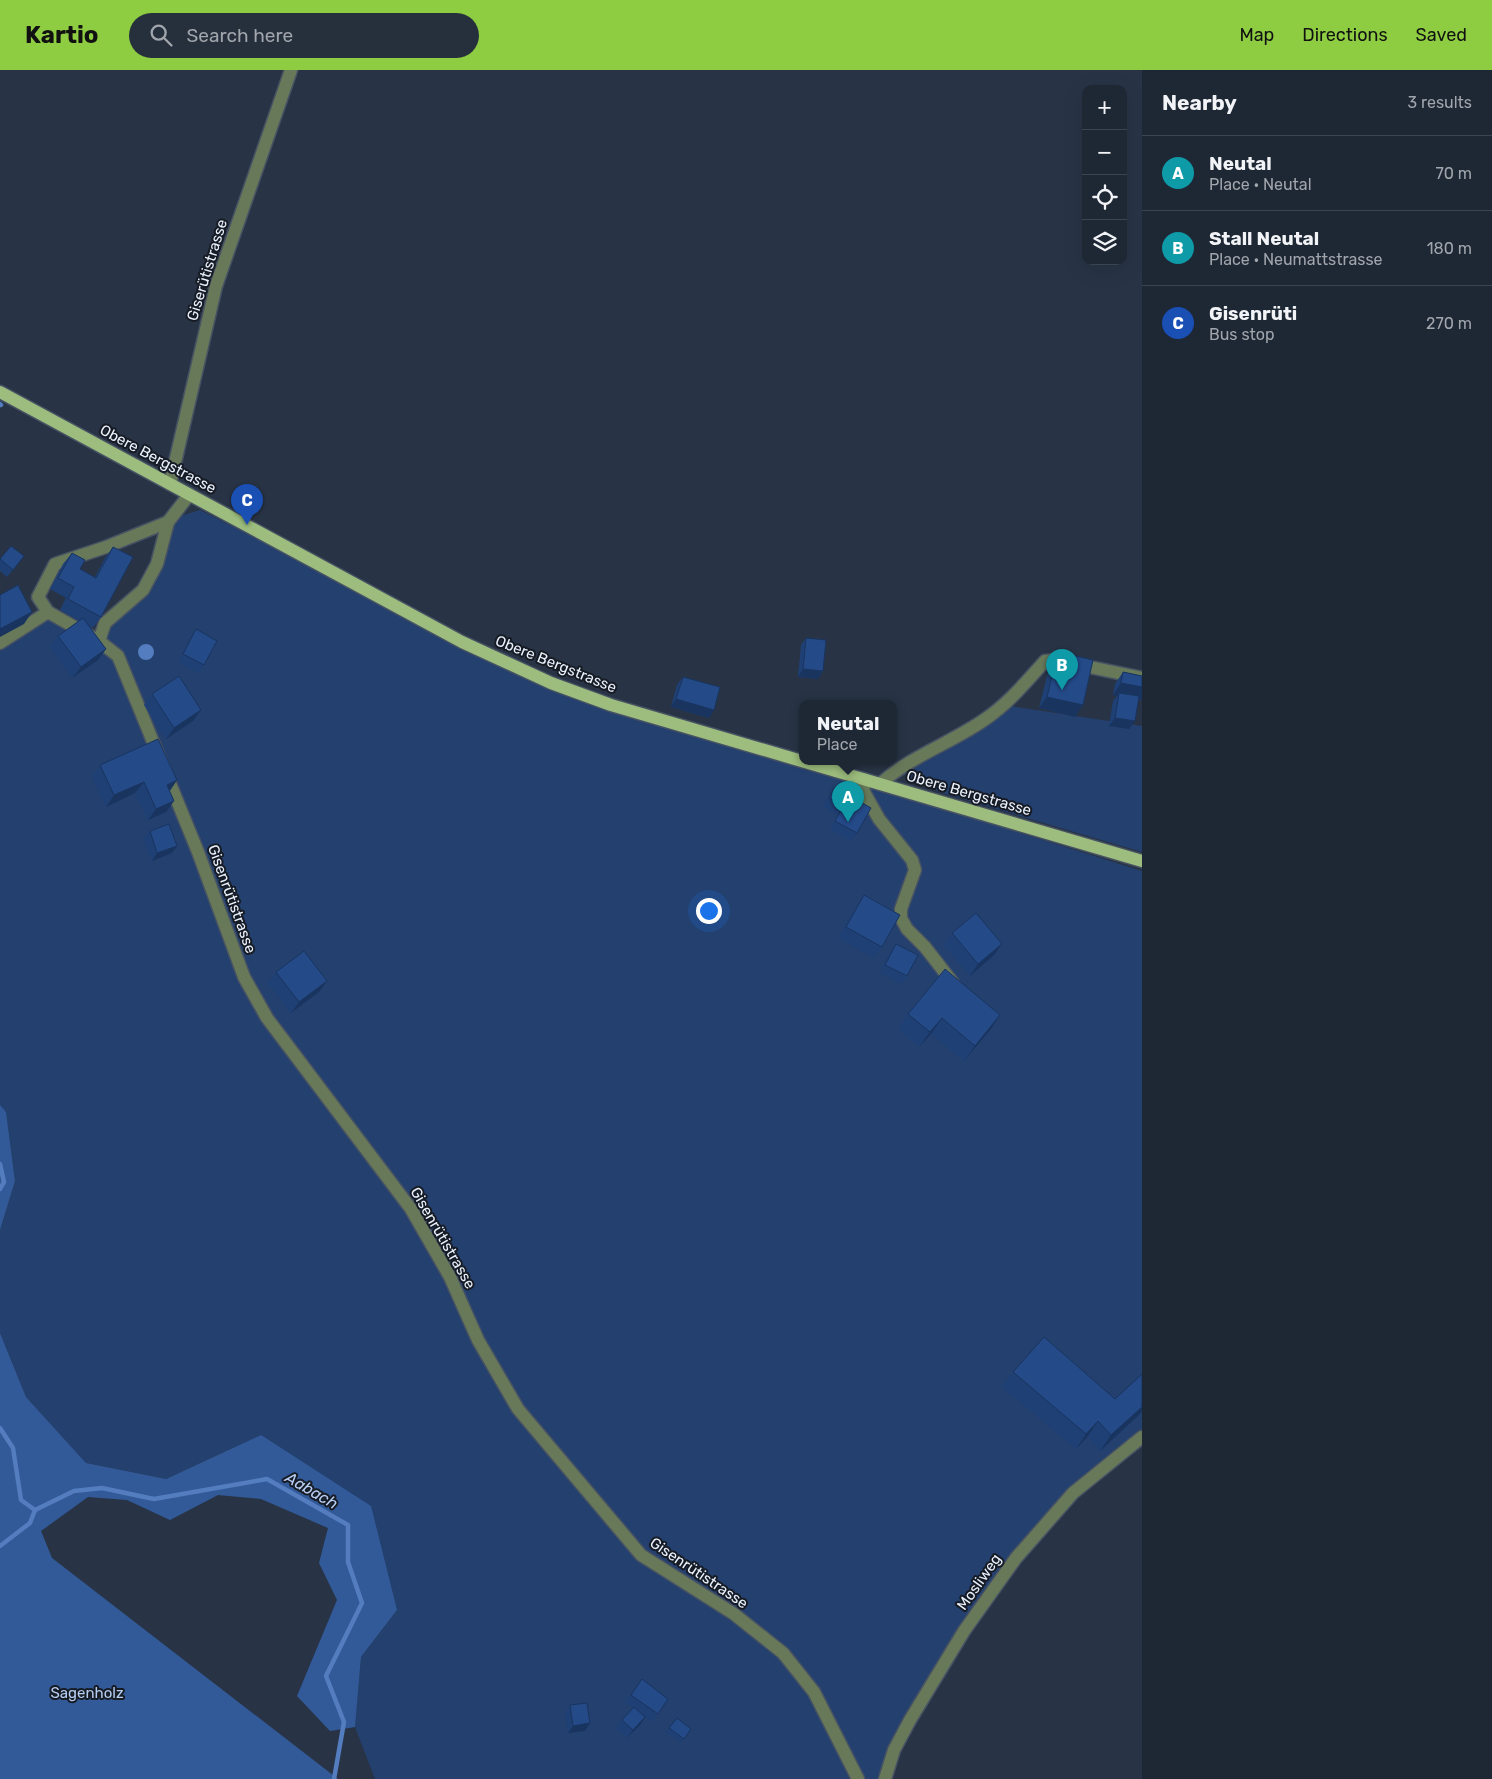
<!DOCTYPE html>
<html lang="en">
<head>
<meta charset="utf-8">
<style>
	:root { --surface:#1e2734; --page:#262f3c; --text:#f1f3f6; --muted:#a1a5ac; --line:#3c444f; --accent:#8ecd42 }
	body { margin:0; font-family:Rubik,sans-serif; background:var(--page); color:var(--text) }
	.controls { position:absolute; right:15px; top:15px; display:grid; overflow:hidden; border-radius:10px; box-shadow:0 5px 20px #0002 }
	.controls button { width:45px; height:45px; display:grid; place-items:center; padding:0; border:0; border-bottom:1px solid var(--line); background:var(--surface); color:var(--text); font:25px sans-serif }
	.you { position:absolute; left:708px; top:840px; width:18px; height:18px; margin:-12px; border:4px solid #fff; border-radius:50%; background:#1a73e8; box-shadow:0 0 0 8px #1a73e833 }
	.badge { display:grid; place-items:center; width:32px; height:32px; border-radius:50%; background:var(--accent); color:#fff; font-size:16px; font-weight:700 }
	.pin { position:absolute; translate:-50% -41px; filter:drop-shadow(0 1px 2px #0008) }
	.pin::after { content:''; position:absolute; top:26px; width:18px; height:15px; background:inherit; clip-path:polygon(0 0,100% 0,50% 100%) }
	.popup { position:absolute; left:799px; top:630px; width:98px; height:65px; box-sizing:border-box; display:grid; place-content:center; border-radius:10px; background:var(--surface); filter:drop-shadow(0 1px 4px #0005); font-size:16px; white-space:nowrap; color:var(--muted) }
	.popup b { font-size:19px; color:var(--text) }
	.popup::after { content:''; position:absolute; left:50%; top:100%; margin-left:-10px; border:10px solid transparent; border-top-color:var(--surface) }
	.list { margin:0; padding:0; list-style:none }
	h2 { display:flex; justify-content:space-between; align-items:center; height:65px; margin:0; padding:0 20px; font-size:21px }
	h2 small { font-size:16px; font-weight:400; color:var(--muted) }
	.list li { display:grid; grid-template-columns:32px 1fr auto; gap:15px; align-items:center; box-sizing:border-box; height:75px; padding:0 20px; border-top:1px solid var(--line) }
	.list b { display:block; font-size:19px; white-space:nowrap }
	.list p { margin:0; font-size:16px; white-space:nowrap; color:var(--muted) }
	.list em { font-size:16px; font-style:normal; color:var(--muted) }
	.icon { flex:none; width:28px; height:28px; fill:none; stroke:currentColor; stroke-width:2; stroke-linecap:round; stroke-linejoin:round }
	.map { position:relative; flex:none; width:1142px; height:1709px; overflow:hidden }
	header { display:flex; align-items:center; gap:30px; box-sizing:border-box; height:70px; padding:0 25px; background:var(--accent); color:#111 }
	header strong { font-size:24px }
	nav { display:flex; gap:28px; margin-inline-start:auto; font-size:18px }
	.search { width:350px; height:45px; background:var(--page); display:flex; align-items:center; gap:12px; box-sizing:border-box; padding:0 18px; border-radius:28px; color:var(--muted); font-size:19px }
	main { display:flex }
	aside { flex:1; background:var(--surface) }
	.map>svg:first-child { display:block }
	.green { fill:#23406f }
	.forest { fill:#325a99 }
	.water { fill:#537dbf }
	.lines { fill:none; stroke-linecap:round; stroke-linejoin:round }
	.stream { stroke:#537dbf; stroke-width:4.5 }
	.minor-casing { stroke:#475263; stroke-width:15 }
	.major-casing { stroke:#475263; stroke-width:15 }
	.minor { stroke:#68795a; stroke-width:12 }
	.major { stroke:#9cbd7d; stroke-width:12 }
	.wall { fill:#1f4075 }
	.shaded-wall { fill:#19345f }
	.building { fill:#244a88; stroke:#19345f }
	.labels { text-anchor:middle; stroke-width:4; stroke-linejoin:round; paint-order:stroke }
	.street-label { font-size:15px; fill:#eaf2fe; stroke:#161b24 }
	.park-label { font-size:15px; fill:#b5cdf1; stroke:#161b24 }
	.water-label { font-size:16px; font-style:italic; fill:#b9d0f5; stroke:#161b24 }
</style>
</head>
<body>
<header>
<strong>Kartio</strong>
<div class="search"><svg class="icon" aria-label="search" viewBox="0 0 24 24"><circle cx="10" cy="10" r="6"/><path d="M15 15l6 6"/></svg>Search here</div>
<nav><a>Map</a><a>Directions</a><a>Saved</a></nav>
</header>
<main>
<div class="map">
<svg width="1142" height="1709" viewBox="0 0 1142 1709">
	<rect width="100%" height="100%" fill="#283446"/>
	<!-- green -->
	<g class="green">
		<polygon points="200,440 462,572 668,652 1142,801 1142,1367 1073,1423 964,1561 885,1709 375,1709 355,1657 361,1587 397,1540 261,1365 166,1409 86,1393 26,1327 0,1263 0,1160 15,1111 6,1043 0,1035 0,573 48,542 99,571 157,494 168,452 184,445"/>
		<polygon points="1010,636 1142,656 1142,782 946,724 906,709 905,701"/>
	</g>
	<!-- forest -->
	<g class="forest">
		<polygon points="0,1035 6,1042 15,1111 0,1160"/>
		<polygon points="0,1263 26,1327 86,1393 166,1409 261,1365 371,1436 397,1540 361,1587 355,1657 330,1661 297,1626 337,1530 319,1493 328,1458 261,1429 218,1425 170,1450 127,1430 88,1427 41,1461 52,1488 338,1709 0,1709"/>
	</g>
	<!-- water -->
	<circle class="water" cx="146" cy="582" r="8"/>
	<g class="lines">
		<!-- stream -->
		<g class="stream">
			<polyline points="0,334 1,335"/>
			<polyline points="0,1094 4,1112 0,1119"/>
			<polyline points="0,1358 13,1378 21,1430 35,1440"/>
			<polyline points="35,1440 74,1421 102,1418 154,1429 267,1409 348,1455 348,1492 362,1533 326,1606 344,1652 334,1709"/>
			<polyline points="0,1476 30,1453 35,1440"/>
		</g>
		<defs>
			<g id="minor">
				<polyline points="170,414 216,216 291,0"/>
				<polyline points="48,542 38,527 55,494 106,477 168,452"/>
				<polyline points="99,571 105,553 143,520 157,494 168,452 189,425"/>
				<polyline points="0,573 48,542 99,571 118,586 198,782 244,907 267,948 411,1139 450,1207 478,1270 518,1339 641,1485 734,1544 783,1583 814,1622 858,1709"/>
				<polyline points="863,709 864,722 879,749 912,790 915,800 901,839 901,848 907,859 925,877 953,913"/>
				<path d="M880 714C911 686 951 673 984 650 1008 634 1026 612 1045 591L1056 590 1142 608"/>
				<polyline points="885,1709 894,1680 910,1650 964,1561 1016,1488 1073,1423 1142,1367"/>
			</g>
			<polyline id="major" points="0,322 462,572 551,613 611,635 1142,791"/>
		</defs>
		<!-- minor casing -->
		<use href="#minor" class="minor-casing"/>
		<!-- major casing -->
		<use href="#major" class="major-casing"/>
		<!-- minor -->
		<use href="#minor" class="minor"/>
		<!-- major -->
		<use href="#major" class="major"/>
	</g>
	<!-- wall -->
	<g class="wall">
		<polygon points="113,477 101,547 93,558 89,556 106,579 98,590 72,608 50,577 58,566 79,551 60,540 66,528 50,519 63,494 72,483 80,499 95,507 105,488"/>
		<polygon points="24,486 7,507 0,501 0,489"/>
		<polygon points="196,559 204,595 199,603 178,592 191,567"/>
		<polygon points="806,568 823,601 818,609 798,607 801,575"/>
		<polygon points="1058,582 1075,647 1039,638 1050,594"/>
		<polygon points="1123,602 1142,606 1142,630 1138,630 1129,659 1109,656 1113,631 1117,626 1113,625 1115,614"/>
		<polygon points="683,607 714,640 709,648 671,637 677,615"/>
		<polygon points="152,624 201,640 193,651 166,669 144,635"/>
		<polygon points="100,695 177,710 169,722 166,742 148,750 135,723 106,737 92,707"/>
		<polygon points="835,717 857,763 851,771 830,759 838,745 823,736"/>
		<polygon points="150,761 177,776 172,783 152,791 144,769"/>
		<polygon points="864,825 882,877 874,888 838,868 856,837"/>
		<polygon points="952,863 1002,874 994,885 970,906 944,875"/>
		<polygon points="896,874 907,906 902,914 880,903 890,882"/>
		<polygon points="276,902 319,922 291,943 268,913"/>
		<polygon points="908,944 1000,945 990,960 964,991 931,964 919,977 898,959"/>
		<polygon points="1013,1302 1115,1329 1142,1304 1142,1342 1100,1381 1088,1366 1076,1379 1002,1317"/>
		<polygon points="642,1609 668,1629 652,1652 643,1645 645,1647 640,1655 627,1668 616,1658 622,1650 633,1638 625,1632"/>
		<polygon points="570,1635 590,1653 585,1661 568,1663 565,1643"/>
		<polygon points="677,1648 691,1659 681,1672 666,1662"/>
	</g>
	<!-- shaded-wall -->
	<g class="shaded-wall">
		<polygon points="32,542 24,554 0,567 0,559"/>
		<polygon points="106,579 98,590 72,608 81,597"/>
		<polygon points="803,599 823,601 818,609 798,607"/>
		<polygon points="1121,613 1142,617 1142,630 1118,626 1119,623 1117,626 1113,625"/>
		<polygon points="1047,627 1083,635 1075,647 1039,638"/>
		<polygon points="676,629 714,640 709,648 671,637"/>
		<polygon points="201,640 193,651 166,669 174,658"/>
		<polygon points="1115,648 1135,651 1129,659 1109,656"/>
		<polygon points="177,710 169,722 167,715"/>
		<polygon points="144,712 135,723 106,737 114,725"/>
		<polygon points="174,731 166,742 148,750 156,739"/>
		<polygon points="177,776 172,783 152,791 157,783"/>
		<polygon points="1002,874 994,885 970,906 978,894"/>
		<polygon points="327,911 319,922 291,943 299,932"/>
		<polygon points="1000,945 990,960 964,991 975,976"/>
		<polygon points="942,948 931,964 919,977 930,962"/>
		<polygon points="1142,1337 1142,1342 1100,1381 1111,1365"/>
		<polygon points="1098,1351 1088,1366 1076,1379 1086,1364"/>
		<polygon points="645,1647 640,1655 627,1668 633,1660"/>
		<polygon points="590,1653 585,1661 568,1663 573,1656"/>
	</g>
	<!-- building -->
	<g class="building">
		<polygon points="11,476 24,486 13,500 0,489"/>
		<polygon points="113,477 133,487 101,547 68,529 74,517 58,508 72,483 85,490 80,499 96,508"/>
		<polygon points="18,515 32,542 0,559 0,525"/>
		<polygon points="83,548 106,579 81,597 58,566"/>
		<polygon points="196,559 217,571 204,595 183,584"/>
		<polygon points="806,568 826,570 823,601 803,599"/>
		<polygon points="1058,582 1093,590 1083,635 1047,627"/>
		<polygon points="1123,602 1142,606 1142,617 1121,613"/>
		<polygon points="179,606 201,640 174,658 152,624"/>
		<polygon points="683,607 720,617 714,640 676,629"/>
		<polygon points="1119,623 1139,626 1135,651 1115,648"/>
		<polygon points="158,669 177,710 167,715 174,731 156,739 144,712 114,725 100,695"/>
		<polygon points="835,717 871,738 857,763 835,751 843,737 829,728"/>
		<polygon points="169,754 177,776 157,783 150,761"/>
		<polygon points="864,825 900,845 882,877 846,857"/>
		<polygon points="976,843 1002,874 978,894 952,863"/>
		<polygon points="896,874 918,885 907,906 885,895"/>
		<polygon points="304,881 327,911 299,932 276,902"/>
		<polygon points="945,899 1000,945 975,976 942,948 930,962 908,944"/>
		<polygon points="1044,1267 1115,1329 1142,1304 1142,1337 1111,1365 1098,1351 1086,1364 1013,1302"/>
		<polygon points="642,1609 668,1629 658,1644 631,1625"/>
		<polygon points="587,1633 590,1653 573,1656 570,1635"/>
		<polygon points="634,1637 645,1647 633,1660 622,1650"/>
		<polygon points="677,1648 691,1659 684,1669 669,1658"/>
	</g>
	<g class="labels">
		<!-- street labels -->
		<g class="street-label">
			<text transform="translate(207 200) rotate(-73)" y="5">Giserütistrasse</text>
			<text transform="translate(158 389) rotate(28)" y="5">Obere Bergstrasse</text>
			<text transform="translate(556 594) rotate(22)" y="5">Obere Bergstrasse</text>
			<text transform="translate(969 723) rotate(16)" y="5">Obere Bergstrasse</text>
			<text transform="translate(232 829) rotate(70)" y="5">Gisenrütistrasse</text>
			<text transform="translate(443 1168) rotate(60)" y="5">Gisenrütistrasse</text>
			<text transform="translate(699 1503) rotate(34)" y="5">Gisenrütistrasse</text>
			<text transform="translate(979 1512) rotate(-55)" y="5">Mosliweg</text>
		</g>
		<!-- park labels -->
		<g class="park-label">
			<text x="87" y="1628">Sagenholz</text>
		</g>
		<!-- water labels -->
		<g class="water-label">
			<text transform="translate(312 1420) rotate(30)" y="6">Aabach</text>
		</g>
	</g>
</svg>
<div class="controls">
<button>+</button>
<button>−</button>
<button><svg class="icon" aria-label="locate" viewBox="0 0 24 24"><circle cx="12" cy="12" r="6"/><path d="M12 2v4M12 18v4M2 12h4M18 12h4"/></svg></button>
<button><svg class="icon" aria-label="layers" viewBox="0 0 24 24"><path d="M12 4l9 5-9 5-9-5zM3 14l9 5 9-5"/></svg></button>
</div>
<div class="you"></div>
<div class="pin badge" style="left:848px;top:752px;background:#0f9aa8">A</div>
<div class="popup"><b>Neutal</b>Place</div>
<div class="pin badge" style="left:1062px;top:620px;background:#0f9aa8">B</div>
<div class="pin badge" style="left:247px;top:455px;background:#1a4fb4">C</div>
</div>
<aside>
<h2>Nearby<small>3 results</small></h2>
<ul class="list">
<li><span class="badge" style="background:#0f9aa8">A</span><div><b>Neutal</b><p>Place · Neutal</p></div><em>70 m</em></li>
<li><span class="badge" style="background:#0f9aa8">B</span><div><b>Stall Neutal</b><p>Place · Neumattstrasse</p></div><em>180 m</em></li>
<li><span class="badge" style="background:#1a4fb4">C</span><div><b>Gisenrüti</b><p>Bus stop</p></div><em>270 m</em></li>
</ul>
</aside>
</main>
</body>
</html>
